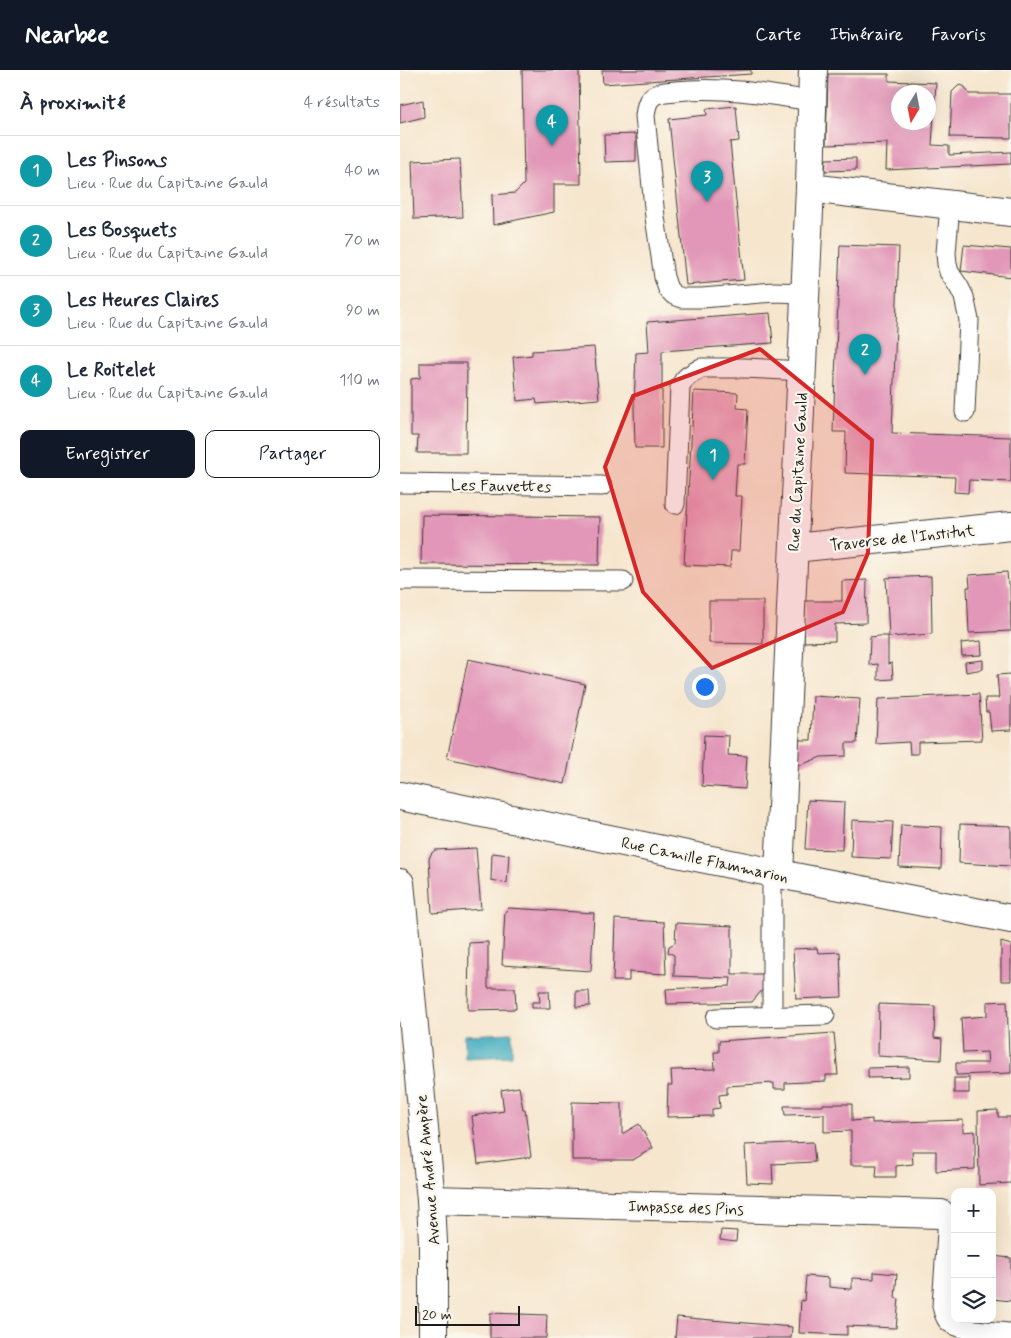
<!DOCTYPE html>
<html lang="fr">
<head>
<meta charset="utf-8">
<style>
	:root { --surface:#fff; --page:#f6f6f7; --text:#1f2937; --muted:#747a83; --line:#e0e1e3; --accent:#111827 }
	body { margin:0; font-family:Mynerve,sans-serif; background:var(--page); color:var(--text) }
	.controls { position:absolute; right:15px; bottom:15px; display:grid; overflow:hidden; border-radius:10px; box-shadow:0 5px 20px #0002 }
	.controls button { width:45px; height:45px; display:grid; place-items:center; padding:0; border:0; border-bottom:1px solid var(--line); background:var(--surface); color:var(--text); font:25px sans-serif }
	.compass { position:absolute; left:491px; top:15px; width:45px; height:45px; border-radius:50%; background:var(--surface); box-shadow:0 5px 20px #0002; rotate:190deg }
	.scale { position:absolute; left:15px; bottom:12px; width:105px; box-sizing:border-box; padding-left:5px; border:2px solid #1c1c1c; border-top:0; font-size:14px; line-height:18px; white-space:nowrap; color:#1c1c1c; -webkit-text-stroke:4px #fbf7ec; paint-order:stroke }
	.you { position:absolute; left:304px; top:616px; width:18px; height:18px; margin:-12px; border:4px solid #fff; border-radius:50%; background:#1a73e8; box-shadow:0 0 0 8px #1a73e833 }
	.badge { display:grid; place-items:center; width:32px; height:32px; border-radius:50%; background:var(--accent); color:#fff; font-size:16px; font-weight:700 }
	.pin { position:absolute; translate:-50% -41px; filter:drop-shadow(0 1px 2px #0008) }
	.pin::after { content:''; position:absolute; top:26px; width:18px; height:15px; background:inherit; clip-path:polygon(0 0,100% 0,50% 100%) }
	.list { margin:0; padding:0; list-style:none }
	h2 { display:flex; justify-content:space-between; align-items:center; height:65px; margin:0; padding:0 20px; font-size:21px }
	h2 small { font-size:16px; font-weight:400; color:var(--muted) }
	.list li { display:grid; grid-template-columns:32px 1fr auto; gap:15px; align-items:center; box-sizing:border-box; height:70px; padding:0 20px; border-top:1px solid var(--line) }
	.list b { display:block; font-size:19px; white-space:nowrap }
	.list p { margin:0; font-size:16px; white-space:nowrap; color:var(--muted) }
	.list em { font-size:16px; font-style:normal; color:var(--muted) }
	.actions { display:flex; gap:10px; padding:15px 20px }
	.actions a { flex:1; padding:11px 0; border:1px solid var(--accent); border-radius:10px; text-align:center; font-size:18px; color:var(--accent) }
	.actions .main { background:var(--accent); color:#fff }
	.icon { flex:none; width:28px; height:28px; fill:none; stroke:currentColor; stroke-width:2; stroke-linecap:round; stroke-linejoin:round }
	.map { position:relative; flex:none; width:611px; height:1268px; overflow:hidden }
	header { display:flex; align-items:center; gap:30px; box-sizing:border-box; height:70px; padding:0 25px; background:var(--accent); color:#fff }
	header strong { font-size:24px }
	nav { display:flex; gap:28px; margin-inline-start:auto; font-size:18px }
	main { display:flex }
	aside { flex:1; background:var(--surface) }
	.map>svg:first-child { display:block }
	.water { fill:#42adc0; stroke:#2f646e }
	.building { fill:#e297b8; fill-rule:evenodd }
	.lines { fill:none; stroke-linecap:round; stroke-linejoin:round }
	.lane-casing { stroke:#3d3a37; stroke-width:21 }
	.street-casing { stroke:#3d3a37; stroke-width:30 }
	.lane { stroke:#fff; stroke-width:19 }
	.street { stroke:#fff; stroke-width:28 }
	.marked { fill:#d62828; fill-opacity:0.2; stroke:#d62828; stroke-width:4; stroke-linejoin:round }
	.labels { text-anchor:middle; stroke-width:4.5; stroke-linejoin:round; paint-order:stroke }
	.street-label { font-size:16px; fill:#1c1c1c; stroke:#fbf7ec }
</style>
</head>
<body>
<header>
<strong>Nearbee</strong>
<nav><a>Carte</a><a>Itinéraire</a><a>Favoris</a></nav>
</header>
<main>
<aside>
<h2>À proximité<small>4 résultats</small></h2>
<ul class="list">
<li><span class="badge" style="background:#0f9aa8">1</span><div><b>Les Pinsons</b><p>Lieu · Rue du Capitaine Gauld</p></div><em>40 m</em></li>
<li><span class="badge" style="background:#0f9aa8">2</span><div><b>Les Bosquets</b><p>Lieu · Rue du Capitaine Gauld</p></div><em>70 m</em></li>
<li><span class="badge" style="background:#0f9aa8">3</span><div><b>Les Heures Claires</b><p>Lieu · Rue du Capitaine Gauld</p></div><em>90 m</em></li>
<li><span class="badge" style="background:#0f9aa8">4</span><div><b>Le Roitelet</b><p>Lieu · Rue du Capitaine Gauld</p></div><em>110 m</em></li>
</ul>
<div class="actions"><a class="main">Enregistrer</a><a>Partager</a></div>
</aside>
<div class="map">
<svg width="611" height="1268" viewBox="0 0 611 1268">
	<rect width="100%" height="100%" fill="#fbf7ec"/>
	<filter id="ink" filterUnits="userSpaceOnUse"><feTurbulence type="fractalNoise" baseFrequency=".02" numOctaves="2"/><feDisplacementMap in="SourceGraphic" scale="10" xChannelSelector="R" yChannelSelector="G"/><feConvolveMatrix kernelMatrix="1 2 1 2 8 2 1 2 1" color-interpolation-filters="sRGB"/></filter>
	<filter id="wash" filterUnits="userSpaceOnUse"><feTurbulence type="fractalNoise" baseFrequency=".0096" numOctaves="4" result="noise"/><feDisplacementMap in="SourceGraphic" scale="20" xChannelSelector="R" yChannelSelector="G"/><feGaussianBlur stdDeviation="1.12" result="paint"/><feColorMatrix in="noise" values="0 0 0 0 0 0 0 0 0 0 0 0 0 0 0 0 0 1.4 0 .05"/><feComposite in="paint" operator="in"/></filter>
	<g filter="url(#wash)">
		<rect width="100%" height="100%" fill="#f6e6ce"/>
		<!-- water -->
		<polygon class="water" points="112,963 112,986 65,988 65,965"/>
		<g id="blocks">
			<!-- building -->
			<g class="building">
				<polygon points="122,0 179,0 181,114 154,114 154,142 93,155 92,125 115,123 124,114"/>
				<polygon points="202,0 351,0 351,4 203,14"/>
				<path d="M428 4H489V11L536 13 532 75 549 76V85L611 82V94L486 100 487 73 426 75ZM498 22H528V52H498Z"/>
				<polygon points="561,15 565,17 569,24 611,24 611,68 550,67 552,22 558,16"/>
				<polygon points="23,30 24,47 0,53 0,35"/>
				<polygon points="336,36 339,71 330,72 344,210 286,215 269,49 307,45 306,39"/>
				<polygon points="236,64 236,91 205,92 204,65"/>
				<polygon points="456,88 456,100 425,101 426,89"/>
				<polygon points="60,89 63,147 14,149 12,91"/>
				<polygon points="440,175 499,177 492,363 611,367 611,412 569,410 568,423 554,422 555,407 445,403 446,362 433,362"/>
				<polygon points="564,175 611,179 611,207 561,201"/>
				<polygon points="370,243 373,273 262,281 262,378 235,378 234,337 236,283 249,282 247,252"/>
				<polygon points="194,277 199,329 137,334 136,329 117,331 113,287 132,285 132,281"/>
				<polygon points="20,293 67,293 66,383 17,383 18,366 11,366 11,309 20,308"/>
				<polygon points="294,321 338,323 337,338 348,339 345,394 337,394 335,426 342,426 339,481 331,481 330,497 284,495"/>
				<polygon points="22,445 200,447 199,495 21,494"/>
				<polygon points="607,502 608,514 610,514 611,561 569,563 567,517 570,517 569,505"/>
				<polygon points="531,506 532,564 489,567 486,508"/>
				<polygon points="467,510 466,553 435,554 435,571 404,572 405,531 442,531 442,511"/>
				<polygon points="309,531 363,531 363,574 309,573"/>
				<polygon points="479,566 488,566 488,594 492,593 493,609 478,610 478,594 469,595 470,567"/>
				<polygon points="581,571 582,585 562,586 561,573"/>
				<polygon points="68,589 185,614 165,714 47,688"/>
				<polygon points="583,590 583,599 566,602 565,592"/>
				<polygon points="611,604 611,660 591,661 589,642 586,642 585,628 599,628 597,605"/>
				<polygon points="579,624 582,670 518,672 518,684 510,684 509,672 476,674 478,629"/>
				<polygon points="413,626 460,629 457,673 446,673 446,686 421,687 398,696 399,670 411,670"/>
				<polygon points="304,665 329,666 328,685 347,686 345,719 302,716"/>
				<polygon points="408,730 444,732 442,780 405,779"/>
				<polygon points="452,750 493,752 491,789 451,787"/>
				<polygon points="560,754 611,756 611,796 559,793"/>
				<polygon points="501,755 542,757 541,799 499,797"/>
				<polygon points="76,778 81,839 32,843 29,789 31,784 35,780"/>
				<polygon points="92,783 109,785 107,813 91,810"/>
				<polygon points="109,838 194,843 191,901 102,895 105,842"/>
				<polygon points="215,849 264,852 266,904 229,902 229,911 213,911"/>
				<polygon points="276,853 332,856 332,904 363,904 363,919 352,932 267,934 266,919 330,916 331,908 274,906 274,885 268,882 269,876 275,873"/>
				<polygon points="88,872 88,918 115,918 116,939 68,940 69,873"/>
				<polygon points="601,872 611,875 611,911 601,911"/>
				<polygon points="417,878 418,883 440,882 442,927 396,929 393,879"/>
				<polygon points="139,921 149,921 150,938 132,938 132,932 140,932"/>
				<polygon points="176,921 189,921 190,936 176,937"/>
				<polygon points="607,931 609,985 611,985 611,1003 556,1005 556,993 588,993 587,982 563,983 561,948 587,946 587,932"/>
				<polygon points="479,934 535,936 534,968 542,969 541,990 478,986"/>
				<polygon points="434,963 438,1005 426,1005 426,1011 385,1013 385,1019 374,1019 374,1013 327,1016 327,1024 319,1025 320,1038 312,1039 312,1046 267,1047 268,1015 272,1015 271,1000 315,999 314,982 319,982 319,971"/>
				<polygon points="509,997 509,1007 468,1008 468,998"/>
				<rect x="554" y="1008" width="15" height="15"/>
				<polygon points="119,1017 123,1039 125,1039 131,1087 78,1094 72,1046 104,1041 101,1020"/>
				<polygon points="172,1032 222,1033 222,1064 239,1054 253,1078 233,1090 172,1090"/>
				<polygon points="423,1034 452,1034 452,1051 472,1049 472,1053 563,1050 563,1062 575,1061 575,1099 536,1101 536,1081 512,1081 513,1094 496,1096 496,1107 476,1107 477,1095 451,1095 451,1061 424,1062 424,1044 385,1045 384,1036 423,1036"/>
				<polygon points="598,1040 598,1047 611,1047 611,1113 579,1115 578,1041"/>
				<polygon points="413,1072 415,1092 372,1094 373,1114 347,1113 345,1075"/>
				<polygon points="321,1160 337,1161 336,1172 320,1170"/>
				<polygon points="592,1186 611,1188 611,1231 592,1229"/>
				<polygon points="474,1202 497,1204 495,1228 499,1229 496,1258 447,1256 447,1265 399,1263 401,1230 404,1231 406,1206 429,1208 429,1217 449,1219 452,1219 452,1208 474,1209"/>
				<polygon points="90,1243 147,1245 146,1268 90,1268"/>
				<polygon points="277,1247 392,1257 391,1268 275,1268"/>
			</g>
		</g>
	</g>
	<g filter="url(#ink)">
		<use href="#blocks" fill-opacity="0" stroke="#3d3a37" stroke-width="1"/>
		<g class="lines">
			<defs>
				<g id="lane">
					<polyline points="550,135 546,183 547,194 549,202 559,217 564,227 569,250 565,342"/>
					<path d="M405 223 374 222 302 228H282L274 225 268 219 264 207 255 147 245 46C246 40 246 33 251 28 257 21 268 22 276 21 322 16 367 24 412 31"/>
					<polyline points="0,413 202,416"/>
					<polyline points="275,434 280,317 284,310 288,306 301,298 345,298 402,301"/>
					<polyline points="0,510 223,511"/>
					<polyline points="372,946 372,802"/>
					<polyline points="316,948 425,945"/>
					<path d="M541 1144 547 1156V1162L542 1236C543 1241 544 1246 548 1251 559 1262 595 1261 611 1263"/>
				</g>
				<g id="street">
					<polyline points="410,118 611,142"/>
					<polyline points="394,478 611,456"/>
					<polyline points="0,726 379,804 611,849"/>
					<polyline points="379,804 410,118 413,0"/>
					<polyline points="0,813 31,1130 33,1173 33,1268"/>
					<polyline points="31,1130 541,1144"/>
				</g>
			</defs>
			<!-- lane casing -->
			<use href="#lane" class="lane-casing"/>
			<!-- street casing -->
			<use href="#street" class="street-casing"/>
			<!-- lane -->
			<use href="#lane" class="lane"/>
			<!-- street -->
			<use href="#street" class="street"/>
		</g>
	</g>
	<!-- marked area -->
	<path class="marked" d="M360 279 472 370 468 483 443 542 312 598 243 522 205 397 233 326Z"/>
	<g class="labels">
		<!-- street labels -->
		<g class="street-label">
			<text transform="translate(397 402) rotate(-87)" y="6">Rue du Capitaine Gauld</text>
			<text transform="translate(101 415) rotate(1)" y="6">Les Fauvettes</text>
			<text transform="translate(502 467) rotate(-6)" y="6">Traverse de l'Institut</text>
			<text transform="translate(305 789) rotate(12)" y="6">Rue Camille Flammarion</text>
			<text transform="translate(27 1100) rotate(-95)" y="6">Avenue André Ampère</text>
			<text transform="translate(286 1137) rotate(2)" y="6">Impasse des Pins</text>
		</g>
	</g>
</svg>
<div class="controls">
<button>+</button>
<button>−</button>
<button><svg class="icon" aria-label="layers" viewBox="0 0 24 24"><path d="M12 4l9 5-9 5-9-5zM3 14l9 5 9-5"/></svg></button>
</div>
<svg class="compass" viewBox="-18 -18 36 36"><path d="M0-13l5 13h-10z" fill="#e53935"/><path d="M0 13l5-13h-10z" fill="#747a83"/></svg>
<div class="scale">20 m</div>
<div class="you"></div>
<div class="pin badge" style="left:313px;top:410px;background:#0f9aa8">1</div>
<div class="pin badge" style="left:465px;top:305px;background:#0f9aa8">2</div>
<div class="pin badge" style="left:307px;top:132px;background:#0f9aa8">3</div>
<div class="pin badge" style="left:152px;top:76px;background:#0f9aa8">4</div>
</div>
</main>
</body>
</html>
